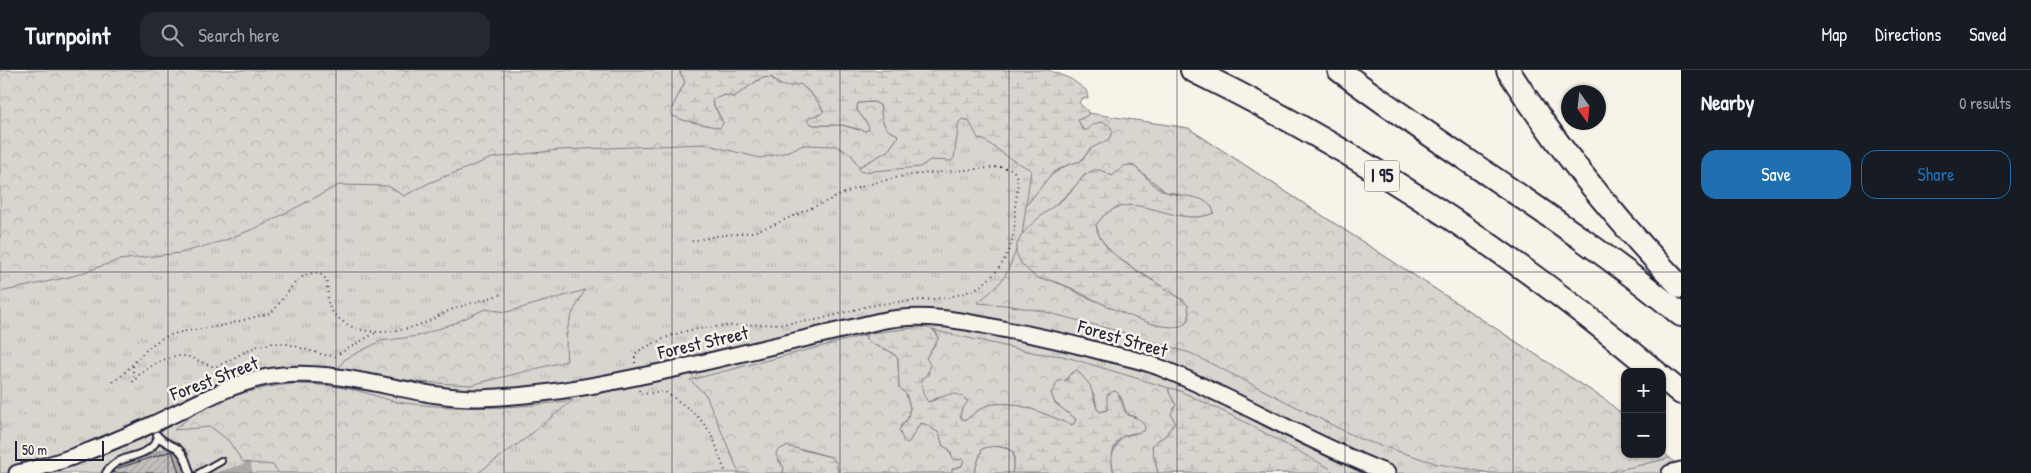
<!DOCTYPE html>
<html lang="en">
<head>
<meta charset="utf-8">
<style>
	:root { --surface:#171b24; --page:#242831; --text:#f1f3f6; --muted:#9ea1a6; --line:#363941; --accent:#1f6fb2 }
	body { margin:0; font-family:"Patrick Hand",sans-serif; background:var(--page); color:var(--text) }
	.controls { position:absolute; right:15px; bottom:15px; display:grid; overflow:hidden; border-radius:10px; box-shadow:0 1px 4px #0004 }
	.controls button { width:45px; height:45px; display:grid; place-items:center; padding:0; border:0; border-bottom:1px solid var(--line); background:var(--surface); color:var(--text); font:25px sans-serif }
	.compass { position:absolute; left:1561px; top:15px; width:45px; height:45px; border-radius:50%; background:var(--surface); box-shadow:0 1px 4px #0004; rotate:165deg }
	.scale { position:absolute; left:15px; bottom:12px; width:89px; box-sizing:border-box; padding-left:5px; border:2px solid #22223b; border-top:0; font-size:14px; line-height:18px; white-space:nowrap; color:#22223b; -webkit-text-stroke:4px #f7f3e8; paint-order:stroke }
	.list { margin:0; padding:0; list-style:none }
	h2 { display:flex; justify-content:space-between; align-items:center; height:65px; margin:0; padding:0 20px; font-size:21px }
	h2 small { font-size:16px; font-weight:400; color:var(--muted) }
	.actions { display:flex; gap:10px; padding:15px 20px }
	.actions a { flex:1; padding:11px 0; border:1px solid var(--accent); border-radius:15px; text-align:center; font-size:18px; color:var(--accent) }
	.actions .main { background:var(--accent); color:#fff }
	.icon { flex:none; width:28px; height:28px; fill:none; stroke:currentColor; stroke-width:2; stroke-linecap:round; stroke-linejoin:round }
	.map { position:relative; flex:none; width:1681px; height:403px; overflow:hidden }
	header { display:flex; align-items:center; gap:30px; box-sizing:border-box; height:70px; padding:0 25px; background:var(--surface); border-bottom:1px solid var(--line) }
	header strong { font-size:24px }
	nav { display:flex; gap:28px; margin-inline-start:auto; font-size:18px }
	.search { width:350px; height:45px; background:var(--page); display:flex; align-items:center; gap:12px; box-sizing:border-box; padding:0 18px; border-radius:15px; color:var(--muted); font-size:19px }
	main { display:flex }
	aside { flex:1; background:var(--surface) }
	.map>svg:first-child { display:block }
	.grass { fill:url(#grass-tufts); stroke:#7d7c85 }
	.forest { fill:url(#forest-crowns); stroke:#7d7c85 }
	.wetland { fill:url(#wetland-marsh); stroke:#7d7c85 }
	.shadow { fill:#0003 }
	.building { fill:url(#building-hatch); stroke:#22223b }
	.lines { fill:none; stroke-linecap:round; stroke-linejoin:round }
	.service-casing { stroke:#22223b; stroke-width:10 }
	.tertiary-casing { stroke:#22223b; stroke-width:19 }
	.motorway-casing { stroke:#22223b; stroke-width:26 }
	.path { stroke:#22223b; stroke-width:2; stroke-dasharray:1 4; stroke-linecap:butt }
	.service { stroke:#f7f3e8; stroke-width:6 }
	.tertiary { stroke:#f7f3e8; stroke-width:15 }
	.motorway { stroke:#f7f3e8; stroke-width:22 }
	.grid { fill:none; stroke:#22223b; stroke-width:1; stroke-opacity:0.55 }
	.labels { text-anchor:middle; stroke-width:5; stroke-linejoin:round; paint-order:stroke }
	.shield { fill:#f7f3e8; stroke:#62616f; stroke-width:1 }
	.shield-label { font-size:18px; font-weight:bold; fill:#22223b }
	.street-label { font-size:19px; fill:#22223b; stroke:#f7f3e8 }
</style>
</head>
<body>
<header>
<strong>Turnpoint</strong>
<div class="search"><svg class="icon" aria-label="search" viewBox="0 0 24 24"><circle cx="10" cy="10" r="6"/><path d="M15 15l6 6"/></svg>Search here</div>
<nav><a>Map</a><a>Directions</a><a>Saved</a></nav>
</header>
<main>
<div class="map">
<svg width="1681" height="403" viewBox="0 0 1681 403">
	<defs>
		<pattern id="grass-tufts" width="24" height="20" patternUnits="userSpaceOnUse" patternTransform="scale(1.25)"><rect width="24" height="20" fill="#d8d5cf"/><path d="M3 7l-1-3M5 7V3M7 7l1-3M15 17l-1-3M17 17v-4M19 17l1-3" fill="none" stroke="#b9b7b3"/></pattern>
		<pattern id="forest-crowns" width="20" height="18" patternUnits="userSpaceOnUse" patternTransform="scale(1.25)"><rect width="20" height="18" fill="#d8d5cf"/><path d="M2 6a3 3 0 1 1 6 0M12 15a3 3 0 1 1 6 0" fill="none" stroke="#b9b7b3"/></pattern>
		<pattern id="wetland-marsh" width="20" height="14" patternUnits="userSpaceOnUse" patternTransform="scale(1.25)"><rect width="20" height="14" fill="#d8d5cf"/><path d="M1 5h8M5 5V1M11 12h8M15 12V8" fill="none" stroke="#b9b7b3"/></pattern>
		<pattern id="building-hatch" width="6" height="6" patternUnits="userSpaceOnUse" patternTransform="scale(1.25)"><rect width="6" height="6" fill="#c2bfbd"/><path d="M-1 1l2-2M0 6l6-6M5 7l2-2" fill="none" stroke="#a6a4a3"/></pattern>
	</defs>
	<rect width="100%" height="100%" fill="#f7f3e8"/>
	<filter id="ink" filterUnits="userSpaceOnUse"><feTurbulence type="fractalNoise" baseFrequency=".02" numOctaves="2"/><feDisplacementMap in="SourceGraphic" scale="10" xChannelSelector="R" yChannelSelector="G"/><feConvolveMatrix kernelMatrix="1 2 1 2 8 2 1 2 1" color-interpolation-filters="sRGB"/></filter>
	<g filter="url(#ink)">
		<!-- grass -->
		<polygon class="grass" points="569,0 769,0 1188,58 1607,331 1625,347 1625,384 1662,384 1662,381 1681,398 1681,403 0,403 0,138"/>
		<!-- forest -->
		<g class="forest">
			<path d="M0 0H679L685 12 671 41 683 50 712 56 722 50 712 32 713 29 725 25 734 27C741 22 763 5 769 7 773 8 775 12 778 15L801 14 819 33 824 41 822 44 814 46 810 53 814 55H842L859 60 868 55 857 40 858 33 874 32 880 35C882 48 882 60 897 64L898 67 888 81 859 97 851 84 836 76 804 75 783 83 760 88 704 74 559 80 492 88 429 113 404 126 388 116 339 115 263 155 223 171 180 183 119 190 73 206 0 222Z"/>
			<path d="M1088 43 1188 58 1607 331 1625 347V384H1662V381L1670 388 1606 403H1490L1438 394 1360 369 1190 283 1125 263 1042 241 1005 235 977 233C1002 213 1005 210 1016 180L1021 193 1040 209 1050 210 1070 218 1081 225 1153 253 1179 256 1183 230 1115 186 1100 168 1096 155C1128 108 1173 161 1213 143L1212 137 1175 123 1166 122 1135 97 1130 95 1112 106 1104 102 1085 104C1067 129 1042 143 1022 166L1026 136 1047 108 1067 95 1081 91 1093 76 1109 69 1083 60 1078 50Z"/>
			<path d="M585 220C569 249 564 257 567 291L471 315 419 312 337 300 345 289 381 271 418 266 455 253 485 239 507 242Z"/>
			<path d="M932 260 1036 283 1063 286 1169 318V322L1176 335 1172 344 1175 352 1165 366 1154 373 1152 377 1158 403H1114L1111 387 1119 371 1122 367 1140 362 1136 347C1119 344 1128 328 1114 321L1108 332 1107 340 1101 342 1097 339 1094 324 1073 302 1067 310 1062 311 1051 323 1055 333 1076 349 1074 354 1071 355C1047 345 1012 327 986 336 979 339 972 345 966 350L962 349 960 346 961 341 943 325 928 332C922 327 920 318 921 310L929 304 926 288 938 269 937 263Z"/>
			<path d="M866 265V269C875 279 891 277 898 289L899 317 906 324 910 337 908 348 900 356 909 372 920 353 925 354 939 363 943 376 949 379 952 387 964 389 962 396 956 397 952 403H838L836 392 831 387 803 379 778 390 784 398 783 403H739L706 325 690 310Z"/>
			<path d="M291 314C314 314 337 316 359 321 374 325 389 331 404 333 461 340 516 339 573 330L525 369 478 403H279L273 395 243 392 228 370 211 357 174 360C181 354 188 348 196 343 221 327 261 317 291 314Z"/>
			<polygon points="992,375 1008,379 1013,382 1014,391 1012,403 974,403 982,379"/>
		</g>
		<!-- wetland -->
		<g class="wetland">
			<path d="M679 0H1048L1071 9 1086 20 1088 28H1082L1079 33 1088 41V45L1078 50 1083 60H1088C1095 50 1109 49 1113 62L1109 69 1090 79 1081 91 1067 95 1052 103 1026 136 1031 100 1011 89 984 70 978 68 969 51 963 49 959 52 954 88 951 91 930 90 920 97 862 102 859 100V97L888 81 898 67 897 64C882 60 882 49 880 35L874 32 858 33 857 40 868 55 869 59 865 61 842 55H814L807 51 810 47 821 44 824 41C818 31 810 21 800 14 787 18 781 18 772 7L761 8 734 27 725 25 713 29 712 32 723 53 720 58 683 50 671 45V40L685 12Z"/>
			<path d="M1130 95 1135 97C1145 105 1154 118 1166 122 1181 128 1209 123 1214 143 1172 161 1128 109 1096 155 1100 190 1164 212 1188 235L1189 248C1188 250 1187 252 1185 254 1164 268 1091 228 1071 218 1065 215 1056 212 1049 210 1046 209 1042 210 1038 208 1030 203 1015 190 1016 179 1018 160 1048 141 1062 130 1073 122 1085 98 1098 100 1104 100 1107 104 1112 106L1124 96Z"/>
			<path d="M922 257C931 258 936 260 938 269L926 288C934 298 928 302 921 310L923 324 928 332C944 329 951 316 968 331L961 341 960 346 962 349 966 350C972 345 979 339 986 336 1012 327 1047 345 1071 355L1074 354 1076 349 1055 333 1051 323 1058 311 1067 310 1069 305 1077 300 1090 315 1097 339 1100 342 1107 340V325L1114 321 1117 322C1122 329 1122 336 1125 342 1129 349 1139 344 1145 357L1144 361C1137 363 1130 363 1124 366 1111 373 1110 392 1114 403H1012C1013 397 1016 388 1013 382 1008 375 989 375 982 379L974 403H952V399L962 396 964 389 954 390 949 379 943 376 939 363 925 354 920 353 909 372 907 373 904 372 899 360 908 348 910 337 906 324 899 317 898 289C891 277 875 279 866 269V265L871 263Z"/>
			<polygon points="1169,318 1178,320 1241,350 1329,398 1334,403 1158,403 1152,377 1154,373 1165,366 1175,352 1171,344 1176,335 1169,322"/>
			<polygon points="786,376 831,387 836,392 838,403 783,403 784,398 776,385 777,381"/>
		</g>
		<!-- shadow -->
		<g class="shadow">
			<polygon points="180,373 189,399 184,403 122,403 120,398 128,390"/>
			<polygon points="250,392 253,403 218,403 220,401"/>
		</g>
		<!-- building -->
		<polygon class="building" points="172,381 179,403 112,403 116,399"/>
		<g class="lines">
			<defs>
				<g id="service">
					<path d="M157 365C162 372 170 374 177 378 185 384 187 394 190 403"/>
					<path d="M106 403C117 382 150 391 158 367"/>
					<polyline points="200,403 221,391"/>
				</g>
				<g id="tertiary">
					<path d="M17 403C63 393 108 374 151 355 189 338 226 315 267 307 338 294 409 329 480 328 551 326 619 311 688 296 752 281 816 266 880 251 924 242 964 251 1007 260 1041 266 1074 274 1107 283 1125 287 1144 291 1161 298 1238 329 1310 373 1387 403"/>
					<polyline points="1670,403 1681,400"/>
				</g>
				<g id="motorway">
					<path d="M1192 0C1358 81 1515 184 1656 302"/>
					<path d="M1339 0C1451 84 1573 155 1681 245"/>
					<path d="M1508 0C1559 80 1615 149 1681 217"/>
					<polyline points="1662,307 1681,323"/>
				</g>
			</defs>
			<!-- service casing -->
			<use href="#service" class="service-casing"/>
			<!-- tertiary casing -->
			<use href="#tertiary" class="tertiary-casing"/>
			<!-- motorway casing -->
			<use href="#motorway" class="motorway-casing"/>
			<!-- path -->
			<g class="path">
				<path d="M635 293V285L638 281C653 274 667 266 683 262 724 252 766 257 808 251 833 248 856 237 881 234 910 229 952 232 978 217 1004 201 1016 173 1015 143 1014 129 1023 111 1012 99L1000 97 909 105 881 111 854 119 773 155 753 162 716 166 688 172"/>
				<polyline points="133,296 133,312 139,305 157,292 175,286 187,286 211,296 218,296 255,277 273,273 288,274 324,285 335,286 377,262"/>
				<path d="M113 312C131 300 141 281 159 270 176 260 200 260 219 256 236 253 252 247 268 244L274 240C284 229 297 202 315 203 334 205 324 227 330 238 349 269 395 265 424 253 432 250 440 245 448 241 466 234 484 230 502 224"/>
				<path d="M639 320 640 324 665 322C685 335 704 348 714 370 718 381 721 392 726 403"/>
			</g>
			<!-- service -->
			<use href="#service" class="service"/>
			<!-- tertiary -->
			<use href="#tertiary" class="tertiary"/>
			<!-- motorway -->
			<use href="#motorway" class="motorway"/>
		</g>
	</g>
	<!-- grid -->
	<path class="grid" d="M168 0V403M336 0V403M504 0V403M672 0V403M840 0V403M1009 0V403M1177 0V403M1345 0V403M1513 0V403M0 202H1681"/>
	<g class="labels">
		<!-- shield labels -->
		<rect class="shield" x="1364.5" y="90.5" width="35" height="31" rx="4"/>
		<g class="shield-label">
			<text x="1382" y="112">I 95</text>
		</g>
		<!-- street labels -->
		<g class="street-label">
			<text transform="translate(1123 268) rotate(16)" y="7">Forest Street</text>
			<text transform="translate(703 272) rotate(-13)" y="7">Forest Street</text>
			<text transform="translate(214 308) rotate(-21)" y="7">Forest Street</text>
		</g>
	</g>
</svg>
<div class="controls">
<button>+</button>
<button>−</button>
</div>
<svg class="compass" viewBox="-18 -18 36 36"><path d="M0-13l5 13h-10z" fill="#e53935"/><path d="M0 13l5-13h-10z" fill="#9ea1a6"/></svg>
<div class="scale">50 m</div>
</div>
<aside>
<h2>Nearby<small>0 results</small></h2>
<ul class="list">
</ul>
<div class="actions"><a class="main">Save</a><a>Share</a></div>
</aside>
</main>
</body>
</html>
